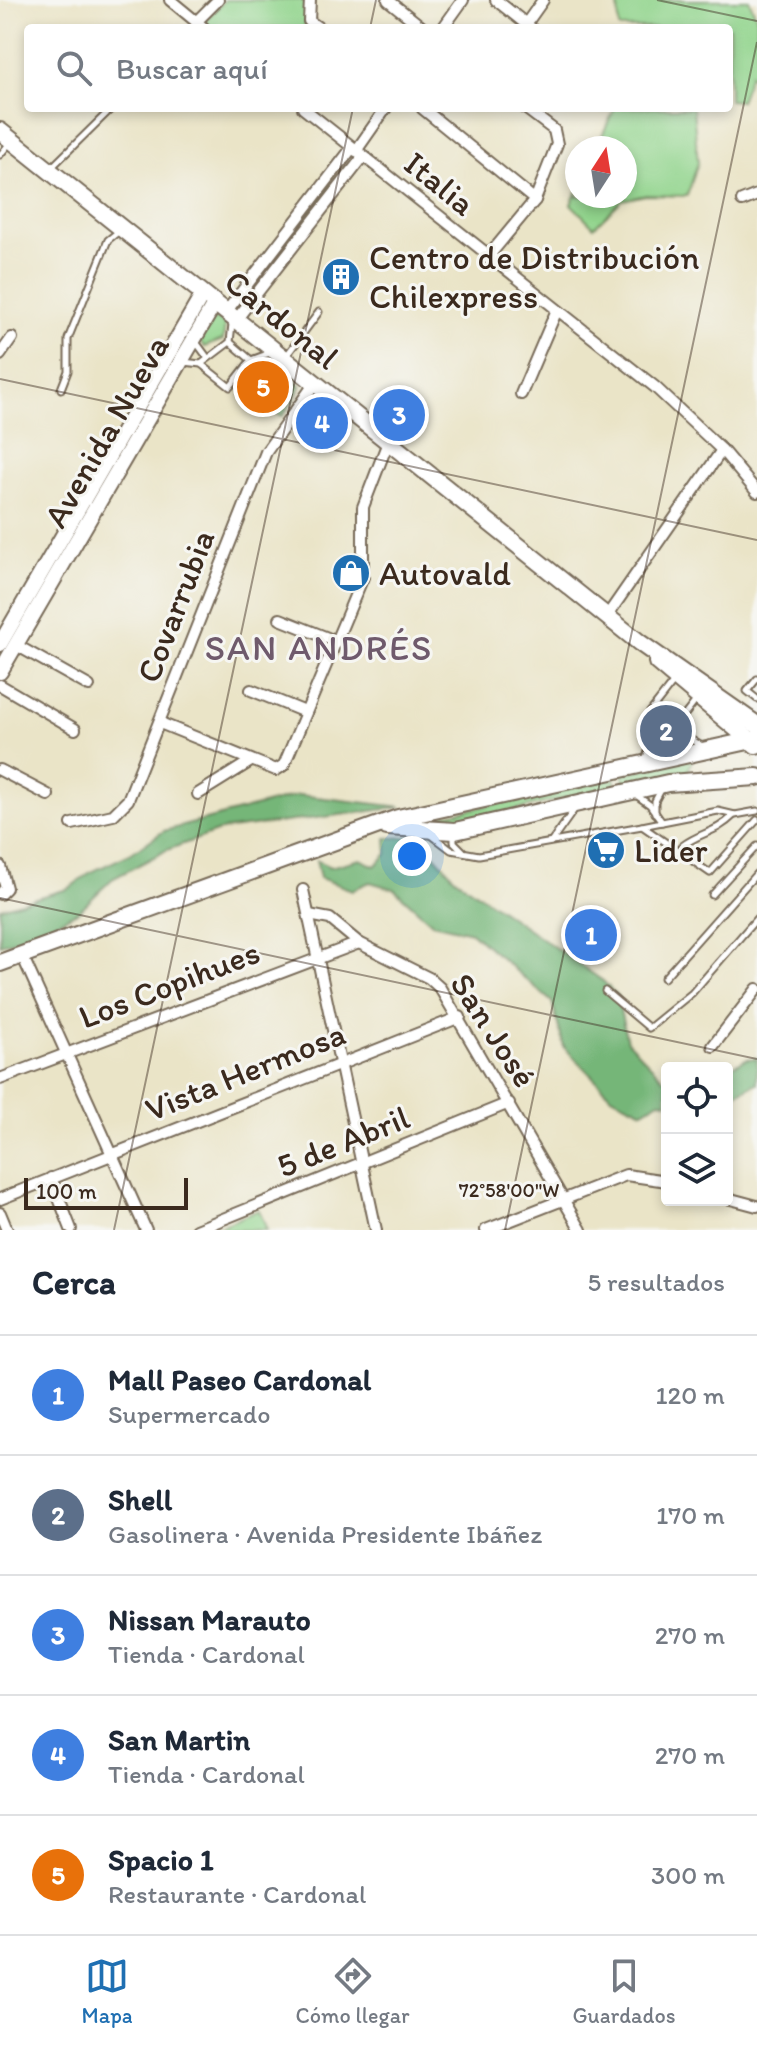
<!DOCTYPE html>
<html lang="es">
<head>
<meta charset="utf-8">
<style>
	:root { --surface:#fff; --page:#f6f6f7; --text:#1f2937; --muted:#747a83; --line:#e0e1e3; --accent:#1f6fb2 }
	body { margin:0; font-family:Itim,sans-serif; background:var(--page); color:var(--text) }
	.controls { position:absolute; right:24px; bottom:24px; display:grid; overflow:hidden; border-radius:8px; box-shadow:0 4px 12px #0003 }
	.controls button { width:72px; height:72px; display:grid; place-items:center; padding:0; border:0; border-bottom:2px solid var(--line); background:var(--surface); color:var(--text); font:40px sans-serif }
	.compass { position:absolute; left:565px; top:136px; width:72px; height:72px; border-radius:50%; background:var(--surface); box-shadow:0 4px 12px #0003; rotate:12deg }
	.scale { position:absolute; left:24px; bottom:20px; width:164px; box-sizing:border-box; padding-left:8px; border:4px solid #3b2a1e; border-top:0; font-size:22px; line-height:28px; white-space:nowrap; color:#3b2a1e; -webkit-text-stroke:6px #f6f6f2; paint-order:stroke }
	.you { position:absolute; left:412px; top:856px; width:28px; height:28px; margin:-20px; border:6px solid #fff; border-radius:50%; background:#1a73e8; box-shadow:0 0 0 12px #1a73e833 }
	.badge { display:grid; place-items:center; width:52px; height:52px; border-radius:50%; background:var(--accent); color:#fff; font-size:26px; font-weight:700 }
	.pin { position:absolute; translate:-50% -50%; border:4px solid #fff; box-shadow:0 2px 8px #0006 }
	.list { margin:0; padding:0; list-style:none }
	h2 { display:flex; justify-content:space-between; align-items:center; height:104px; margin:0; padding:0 32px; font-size:34px }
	h2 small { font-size:26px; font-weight:400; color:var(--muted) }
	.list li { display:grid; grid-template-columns:52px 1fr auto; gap:24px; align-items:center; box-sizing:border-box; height:120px; padding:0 32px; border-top:2px solid var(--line) }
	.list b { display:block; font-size:30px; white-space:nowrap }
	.list p { margin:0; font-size:26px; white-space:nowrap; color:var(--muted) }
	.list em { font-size:26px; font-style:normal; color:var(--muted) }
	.icon { flex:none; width:44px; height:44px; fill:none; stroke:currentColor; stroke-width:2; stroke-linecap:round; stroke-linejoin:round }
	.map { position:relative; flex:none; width:757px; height:1230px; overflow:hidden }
	.search { position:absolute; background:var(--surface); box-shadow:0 4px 12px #0003; left:24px; right:24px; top:24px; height:88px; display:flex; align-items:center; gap:20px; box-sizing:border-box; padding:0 28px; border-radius:8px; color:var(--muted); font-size:30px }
	.sheet { height:704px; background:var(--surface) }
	nav { display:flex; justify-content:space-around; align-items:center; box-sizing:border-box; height:112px; border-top:2px solid var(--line); background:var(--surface); font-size:22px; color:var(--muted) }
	nav a { display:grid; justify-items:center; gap:4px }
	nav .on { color:var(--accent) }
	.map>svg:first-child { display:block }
	.green { fill:#91d48c; stroke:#667f55; stroke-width:2 }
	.forest { fill:#74b678; stroke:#58704b; stroke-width:2 }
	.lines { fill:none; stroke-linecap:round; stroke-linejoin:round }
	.lane-casing { stroke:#786b59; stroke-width:9 }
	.street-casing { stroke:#786b59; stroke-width:14 }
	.secondary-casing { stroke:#786b59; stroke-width:18 }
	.primary-casing { stroke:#786b59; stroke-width:20 }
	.lane { stroke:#fff; stroke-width:5 }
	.street { stroke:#fff; stroke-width:10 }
	.secondary { stroke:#fff; stroke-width:14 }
	.primary { stroke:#fff; stroke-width:16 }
	.ticks { fill:none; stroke:#3b2a1e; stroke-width:2; stroke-opacity:0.45 }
	.labels { text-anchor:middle; stroke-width:6; stroke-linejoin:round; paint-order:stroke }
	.street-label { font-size:34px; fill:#3b2a1e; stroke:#f6f6f2 }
	.poi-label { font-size:34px; fill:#3b2a1e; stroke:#f6f6f2; text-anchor:start }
	.neighbourhood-label { font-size:36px; letter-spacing:2px; fill:#6f5a6c; stroke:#f6f6f2 }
	.ticks-label { font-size:20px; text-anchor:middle; fill:#3b2a1e; stroke:#f6f6f2; stroke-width:6; stroke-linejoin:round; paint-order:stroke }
</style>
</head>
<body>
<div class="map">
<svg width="757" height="1230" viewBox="0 0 757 1230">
	<rect width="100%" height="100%" fill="#f6f6f2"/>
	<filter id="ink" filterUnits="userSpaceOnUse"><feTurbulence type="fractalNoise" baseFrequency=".0125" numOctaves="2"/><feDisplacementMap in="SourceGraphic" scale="16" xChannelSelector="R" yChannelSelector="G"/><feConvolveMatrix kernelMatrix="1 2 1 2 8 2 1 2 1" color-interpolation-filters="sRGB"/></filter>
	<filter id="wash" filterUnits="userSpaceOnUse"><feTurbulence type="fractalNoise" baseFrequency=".006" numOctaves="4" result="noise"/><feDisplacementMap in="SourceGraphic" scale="32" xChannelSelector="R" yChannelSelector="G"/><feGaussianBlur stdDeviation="1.8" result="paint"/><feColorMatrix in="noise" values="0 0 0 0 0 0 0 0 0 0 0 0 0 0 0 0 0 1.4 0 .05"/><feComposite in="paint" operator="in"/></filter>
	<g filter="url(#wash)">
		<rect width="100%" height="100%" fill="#eae4c7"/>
		<!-- green -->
		<g class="green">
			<polygon points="225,0 307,0 305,28 211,28 204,22"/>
			<polygon points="618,0 749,0 757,18 757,83 750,74 740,101 729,100 729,28 619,28"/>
			<polygon points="615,108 693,108 698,163 687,196 646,195 622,200 594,227 571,204 577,191 577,196 625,196 625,148 596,148"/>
			<polygon points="346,165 349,167 244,301 241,300"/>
			<polygon points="218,319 225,325 223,340 204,347 200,341 212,320"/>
			<polygon points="263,361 271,361 301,386 283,416 272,412 287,392 258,365"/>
			<polygon points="693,757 689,769 693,777 626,786 622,774"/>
			<polygon points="615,778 615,787 459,823 426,822 430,818"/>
			<polygon points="259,1210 267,1230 211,1230"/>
		</g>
		<!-- forest -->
		<g class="forest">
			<polygon points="299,795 402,807 222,830 167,850 112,879 79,911 28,937 0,944 0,908 68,889 89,873 130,854 164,831"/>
			<polygon points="412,837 422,841 455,878 603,981 617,996 627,1041 667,1082 667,1102 660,1101 643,1111 611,1096 564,1047 552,1002 471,932 432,923 394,889 370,882 352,890 320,878 316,860 330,867 360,859 375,866 387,854 386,838"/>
			<polygon points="757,1058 757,1083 727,1098 727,1069 746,1059"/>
		</g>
	</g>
	<g filter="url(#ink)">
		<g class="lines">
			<defs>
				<g id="lane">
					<polyline points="0,155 9,144"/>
					<polyline points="52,167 112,108"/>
					<polyline points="196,342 207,357"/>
					<polyline points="230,342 251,360"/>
					<polyline points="287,355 319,312"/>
					<polyline points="183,362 201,364 230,387 251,360 270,353"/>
					<polyline points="201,364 230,342 232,324"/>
					<polyline points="61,389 68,371 68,339 108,240 118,232"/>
					<polyline points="757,679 747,691 757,699"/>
					<polyline points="654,716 650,712 675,680"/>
					<polyline points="665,724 702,746"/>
					<polyline points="645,761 651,742 673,730 698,698"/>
					<polyline points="636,795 650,805 662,822 718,811 735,815 757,811"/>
					<polyline points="655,813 655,801 662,788"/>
					<polyline points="662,822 642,826 710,873 757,820"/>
					<polyline points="454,833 454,842 463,851"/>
					<polyline points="430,834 451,850 479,855 642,826"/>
					<polyline points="552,841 574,810"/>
					<path d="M682 846C702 831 715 834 734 815"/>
					<polyline points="712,895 757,846"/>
					<polyline points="664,978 757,873"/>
					<polyline points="605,991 649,1028 692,993 757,918"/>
				</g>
				<g id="street">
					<polyline points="170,0 204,28"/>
					<polyline points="310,0 309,21 319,28"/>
					<polyline points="388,0 423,28"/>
					<polyline points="496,0 531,28"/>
					<polyline points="196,22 218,0"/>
					<polyline points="526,24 543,0"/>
					<polyline points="443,28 463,0"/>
					<polyline points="303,108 655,387 722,450 757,492"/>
					<polyline points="422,108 535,200"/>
					<polyline points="356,151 386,108"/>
					<polyline points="742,201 757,195"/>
					<polyline points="487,258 535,200 557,144 554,130 525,108"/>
					<polyline points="226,312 352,148"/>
					<polyline points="236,320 363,157"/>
					<polyline points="0,355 12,338"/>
					<polyline points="521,394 556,312"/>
					<polyline points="607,616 722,450"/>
					<polyline points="280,619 335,641"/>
					<polyline points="16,645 89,686"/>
					<polyline points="0,685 75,729"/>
					<polyline points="251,690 305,712"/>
					<polyline points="160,723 276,770 284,765 363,577 363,507 388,442"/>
					<polyline points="0,770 48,795"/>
					<polyline points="198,794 251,761"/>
					<polyline points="72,824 113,815 128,800 266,452 315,383"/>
					<polyline points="0,866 6,888 0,894"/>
					<polyline points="303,890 376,1230"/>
					<polyline points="309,915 330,919 359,943 429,978 440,988 581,1230"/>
					<polyline points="22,955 146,1230"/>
					<polyline points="713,1046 757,989"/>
					<polyline points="0,1079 359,943"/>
					<polyline points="51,1178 71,1229"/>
					<polyline points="727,1198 757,1206"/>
					<polyline points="0,1199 460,1017"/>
					<polyline points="0,1213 7,1230"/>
					<polyline points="196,1230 509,1103"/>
					<polyline points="486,1230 626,1175 667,1181"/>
				</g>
				<g id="secondary">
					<polyline points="0,644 203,294"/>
					<polyline points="0,672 215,303"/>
				</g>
				<g id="primary">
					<polyline points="0,131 640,643 757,725"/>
					<polyline points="657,662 756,745"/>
					<polyline points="387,827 455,831 668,783 757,777"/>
					<polyline points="0,963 398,818 757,739"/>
				</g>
			</defs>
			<!-- lane casing -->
			<use href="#lane" class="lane-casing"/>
			<!-- street casing -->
			<use href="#street" class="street-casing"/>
			<!-- secondary casing -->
			<use href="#secondary" class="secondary-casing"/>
			<!-- primary casing -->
			<use href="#primary" class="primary-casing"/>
			<!-- lane -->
			<use href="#lane" class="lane"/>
			<!-- street -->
			<use href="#street" class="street"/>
			<!-- secondary -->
			<use href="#secondary" class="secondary"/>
			<!-- primary -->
			<use href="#primary" class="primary"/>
		</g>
	</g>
	<!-- ticks -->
	<path class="ticks" d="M657 0 757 21M370 28 376 0M0 379 757 540M0 898 757 1059M114 1230 353 108M505 1230 757 42"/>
	<!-- icons -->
	<defs>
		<symbol id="building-disc" viewBox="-11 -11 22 22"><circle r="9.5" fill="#1f6fb2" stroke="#f6f6f2"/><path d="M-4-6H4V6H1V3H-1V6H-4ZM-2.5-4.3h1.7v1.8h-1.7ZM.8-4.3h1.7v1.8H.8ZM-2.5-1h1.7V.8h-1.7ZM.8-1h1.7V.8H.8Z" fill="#fff"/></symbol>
		<symbol id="shop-disc" viewBox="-11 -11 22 22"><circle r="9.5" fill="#1f6fb2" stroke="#f6f6f2"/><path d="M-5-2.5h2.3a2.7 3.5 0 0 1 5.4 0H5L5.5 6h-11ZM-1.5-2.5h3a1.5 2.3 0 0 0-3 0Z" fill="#fff"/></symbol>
		<symbol id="supermarket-disc" viewBox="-11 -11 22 22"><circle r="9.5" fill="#1f6fb2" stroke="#f6f6f2"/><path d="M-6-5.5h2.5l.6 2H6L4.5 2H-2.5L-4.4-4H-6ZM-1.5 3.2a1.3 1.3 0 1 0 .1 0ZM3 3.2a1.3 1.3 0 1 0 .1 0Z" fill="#fff"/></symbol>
	</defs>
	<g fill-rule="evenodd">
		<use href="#building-disc" x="319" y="255" width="44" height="44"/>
		<use href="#shop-disc" x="329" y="551" width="44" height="44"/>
		<use href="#supermarket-disc" x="584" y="828" width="44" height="44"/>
	</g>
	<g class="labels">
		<!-- street labels -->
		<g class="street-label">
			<text transform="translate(440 183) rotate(39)" y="12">Italia</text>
			<text transform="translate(282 319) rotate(39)" y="12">Cardonal</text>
			<text transform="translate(106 431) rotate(-60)" y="12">Avenida Nueva</text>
			<text transform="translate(175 606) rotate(-69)" y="12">Covarrubia</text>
			<text transform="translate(169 984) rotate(-21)" y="12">Los Copihues</text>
			<text transform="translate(494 1030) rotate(57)" y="12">San José</text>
			<text transform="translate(245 1071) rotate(-22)" y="12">Vista Hermosa</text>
			<text transform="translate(343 1141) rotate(-22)" y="12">5 de Abril</text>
		</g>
		<!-- poi labels -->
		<g class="poi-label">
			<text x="369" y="269">Centro de Distribución<tspan x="369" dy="39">Chilexpress</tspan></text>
			<text x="379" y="585">Autovald</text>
			<text x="634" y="862">Lider</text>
		</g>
		<!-- neighbourhood labels -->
		<g class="neighbourhood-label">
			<text x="319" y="660">SAN ANDRÉS</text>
		</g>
	</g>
	<g class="ticks-label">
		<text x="509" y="1197">72°58'00"W</text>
	</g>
</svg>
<div class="controls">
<button><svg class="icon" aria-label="locate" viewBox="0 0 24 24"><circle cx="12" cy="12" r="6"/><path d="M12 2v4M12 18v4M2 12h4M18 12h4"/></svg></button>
<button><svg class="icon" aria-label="layers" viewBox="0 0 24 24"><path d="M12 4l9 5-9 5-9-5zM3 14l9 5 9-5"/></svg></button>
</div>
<svg class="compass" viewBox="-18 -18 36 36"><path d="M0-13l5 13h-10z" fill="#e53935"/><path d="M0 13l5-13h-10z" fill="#747a83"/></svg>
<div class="scale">100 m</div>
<div class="you"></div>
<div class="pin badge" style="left:591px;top:935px;background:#3f7fe0">1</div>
<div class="pin badge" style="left:666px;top:731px;background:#5c6f8a">2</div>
<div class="pin badge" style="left:399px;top:415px;background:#3f7fe0">3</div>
<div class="pin badge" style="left:322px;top:423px;background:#3f7fe0">4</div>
<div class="pin badge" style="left:263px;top:387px;background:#e8710a">5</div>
<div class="search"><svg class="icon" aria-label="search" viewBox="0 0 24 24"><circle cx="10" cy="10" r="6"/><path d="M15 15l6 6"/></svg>Buscar aquí</div>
</div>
<section class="sheet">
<h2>Cerca<small>5 resultados</small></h2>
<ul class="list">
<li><span class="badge" style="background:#3f7fe0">1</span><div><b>Mall Paseo Cardonal</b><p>Supermercado</p></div><em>120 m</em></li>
<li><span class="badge" style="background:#5c6f8a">2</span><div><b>Shell</b><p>Gasolinera · Avenida Presidente Ibáñez</p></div><em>170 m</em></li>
<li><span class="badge" style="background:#3f7fe0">3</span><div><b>Nissan Marauto</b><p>Tienda · Cardonal</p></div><em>270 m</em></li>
<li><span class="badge" style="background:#3f7fe0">4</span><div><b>San Martin</b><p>Tienda · Cardonal</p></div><em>270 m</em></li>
<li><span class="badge" style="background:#e8710a">5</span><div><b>Spacio 1</b><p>Restaurante · Cardonal</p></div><em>300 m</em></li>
</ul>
</section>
<nav>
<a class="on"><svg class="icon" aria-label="map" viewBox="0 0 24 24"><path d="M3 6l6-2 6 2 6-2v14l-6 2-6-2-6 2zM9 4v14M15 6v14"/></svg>Mapa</a>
<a><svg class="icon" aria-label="directions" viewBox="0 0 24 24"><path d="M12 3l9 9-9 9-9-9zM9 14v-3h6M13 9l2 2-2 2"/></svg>Cómo llegar</a>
<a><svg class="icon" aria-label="saved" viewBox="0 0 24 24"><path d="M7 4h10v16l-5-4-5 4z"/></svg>Guardados</a>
</nav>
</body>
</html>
